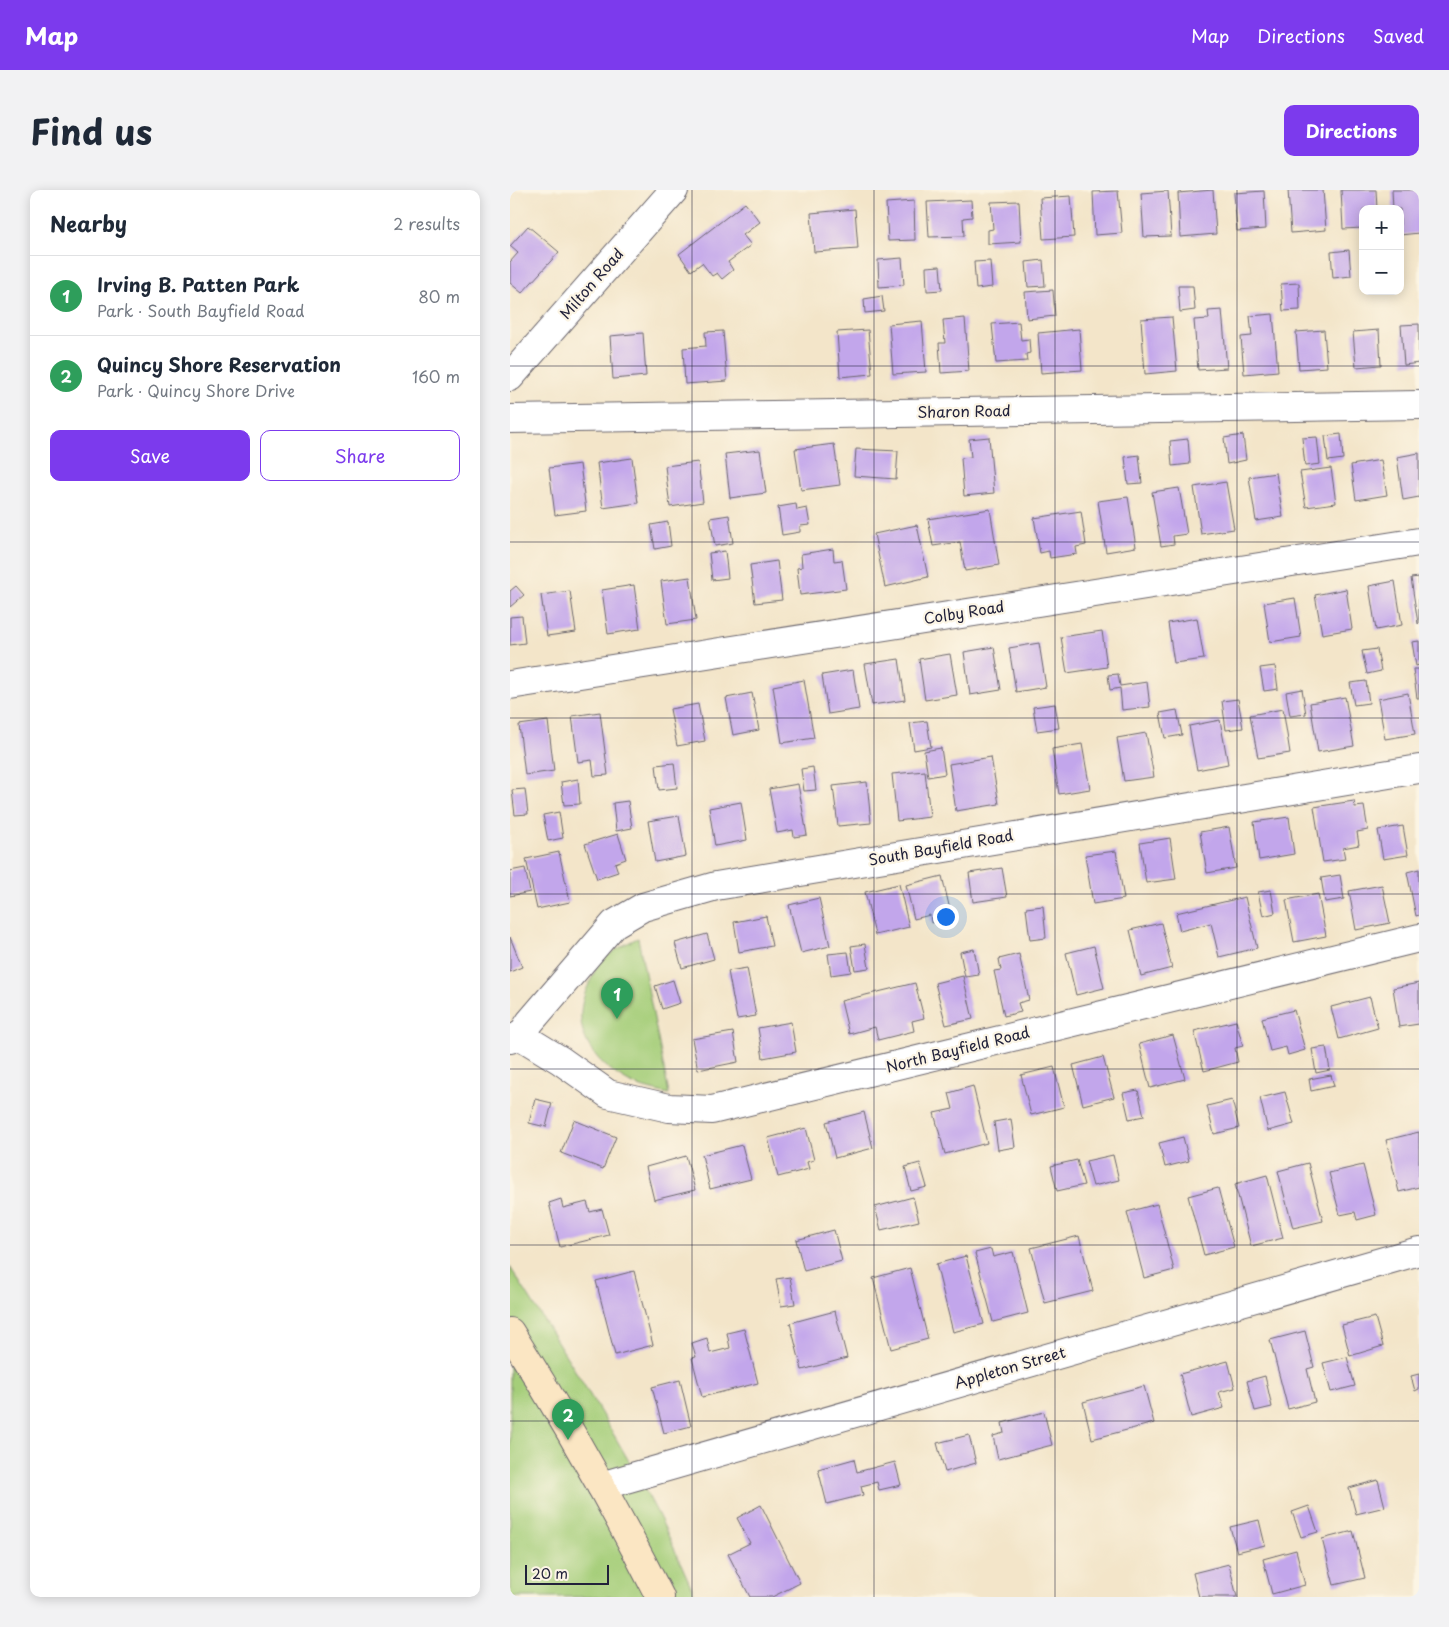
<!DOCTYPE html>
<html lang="en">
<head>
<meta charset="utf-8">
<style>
	:root { --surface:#fff; --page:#f2f2f3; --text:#1f2937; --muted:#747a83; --line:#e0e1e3; --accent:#7c3aed }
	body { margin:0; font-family:"Playpen Sans",sans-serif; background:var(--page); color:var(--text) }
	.controls { position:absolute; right:15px; top:15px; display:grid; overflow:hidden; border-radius:10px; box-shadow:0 2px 12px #0003 }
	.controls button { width:45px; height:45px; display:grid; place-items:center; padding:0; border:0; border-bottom:1px solid var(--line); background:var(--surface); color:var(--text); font:25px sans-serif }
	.scale { position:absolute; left:15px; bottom:12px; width:84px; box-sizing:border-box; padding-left:5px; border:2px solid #22223b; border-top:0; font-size:14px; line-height:18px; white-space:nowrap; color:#22223b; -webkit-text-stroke:4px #fcf5e5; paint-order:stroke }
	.you { position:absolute; left:435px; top:726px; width:18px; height:18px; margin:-12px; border:4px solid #fff; border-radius:50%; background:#1a73e8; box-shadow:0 0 0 8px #1a73e833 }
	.badge { display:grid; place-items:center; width:32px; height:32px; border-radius:50%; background:var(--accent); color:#fff; font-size:16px; font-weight:700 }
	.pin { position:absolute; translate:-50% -41px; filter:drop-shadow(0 1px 2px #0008) }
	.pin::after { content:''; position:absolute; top:26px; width:18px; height:15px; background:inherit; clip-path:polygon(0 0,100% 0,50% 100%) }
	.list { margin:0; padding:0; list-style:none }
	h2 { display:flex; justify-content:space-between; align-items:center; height:65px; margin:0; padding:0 20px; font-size:21px }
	h2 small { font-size:16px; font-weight:400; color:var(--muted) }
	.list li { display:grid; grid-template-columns:32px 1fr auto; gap:15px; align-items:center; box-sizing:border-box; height:80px; padding:0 20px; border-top:1px solid var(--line) }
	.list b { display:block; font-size:19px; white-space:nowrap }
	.list p { margin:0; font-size:16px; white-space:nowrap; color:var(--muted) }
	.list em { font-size:16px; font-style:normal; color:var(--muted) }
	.actions { display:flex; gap:10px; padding:15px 20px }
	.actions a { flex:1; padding:11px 0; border:1px solid var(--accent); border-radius:10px; text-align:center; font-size:18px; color:var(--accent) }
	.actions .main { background:var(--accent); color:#fff }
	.map { position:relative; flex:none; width:909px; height:1407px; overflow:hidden; border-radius:10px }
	header { display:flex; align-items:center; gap:30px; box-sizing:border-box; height:70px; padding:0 25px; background:var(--accent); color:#fff }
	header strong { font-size:24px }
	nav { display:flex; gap:28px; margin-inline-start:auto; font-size:18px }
	.intro { display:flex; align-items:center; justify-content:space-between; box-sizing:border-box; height:120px; padding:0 30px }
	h1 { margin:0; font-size:35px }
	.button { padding:12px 22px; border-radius:10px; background:var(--accent); color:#fff; font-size:18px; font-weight:700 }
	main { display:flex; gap:30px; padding:0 30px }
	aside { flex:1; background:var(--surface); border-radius:10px; box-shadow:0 2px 12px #0003 }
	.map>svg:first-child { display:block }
	.park { fill:#a5ce79; stroke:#64785a }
	.building { fill:#c2a6eb }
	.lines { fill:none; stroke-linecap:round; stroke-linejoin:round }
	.street-casing { stroke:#6b666d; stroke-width:30 }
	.secondary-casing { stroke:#6b666d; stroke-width:30 }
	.street { stroke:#fff; stroke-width:28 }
	.secondary { stroke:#fbe6c3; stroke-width:28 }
	.grid { fill:none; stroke:#22223b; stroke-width:1; stroke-opacity:0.55 }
	.labels { text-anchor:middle; stroke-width:4.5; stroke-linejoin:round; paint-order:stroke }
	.street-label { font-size:15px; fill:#22223b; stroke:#fcf5e5 }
</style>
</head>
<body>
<header>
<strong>Map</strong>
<nav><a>Map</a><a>Directions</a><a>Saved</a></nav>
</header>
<div class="intro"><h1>Find us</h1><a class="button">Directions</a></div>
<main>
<aside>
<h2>Nearby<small>2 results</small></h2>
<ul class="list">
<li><span class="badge" style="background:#2e9e5b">1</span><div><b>Irving B. Patten Park</b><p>Park · South Bayfield Road</p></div><em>80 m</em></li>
<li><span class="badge" style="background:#2e9e5b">2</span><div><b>Quincy Shore Reservation</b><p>Park · Quincy Shore Drive</p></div><em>160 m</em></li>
</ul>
<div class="actions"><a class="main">Save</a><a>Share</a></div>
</aside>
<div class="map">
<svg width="909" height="1407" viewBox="0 0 909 1407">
	<rect width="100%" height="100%" fill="#fcf5e5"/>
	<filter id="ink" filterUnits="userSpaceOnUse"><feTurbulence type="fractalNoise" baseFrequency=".02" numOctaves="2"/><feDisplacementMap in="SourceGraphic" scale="10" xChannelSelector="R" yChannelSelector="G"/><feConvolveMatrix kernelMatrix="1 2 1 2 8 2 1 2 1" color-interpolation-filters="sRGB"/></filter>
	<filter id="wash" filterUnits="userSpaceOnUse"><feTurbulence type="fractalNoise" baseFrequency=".0096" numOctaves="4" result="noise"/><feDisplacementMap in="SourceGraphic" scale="20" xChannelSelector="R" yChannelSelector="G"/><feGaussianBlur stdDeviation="1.12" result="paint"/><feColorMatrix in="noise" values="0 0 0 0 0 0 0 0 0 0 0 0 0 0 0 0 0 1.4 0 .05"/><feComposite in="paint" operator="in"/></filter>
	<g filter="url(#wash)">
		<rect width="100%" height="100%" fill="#f3e5c9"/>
		<!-- park -->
		<g class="park">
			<path d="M128 748 159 904C146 901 131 898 119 892 80 871 58 836 79 794 82 788 84 782 87 777 94 766 116 753 128 748Z"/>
			<path d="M0 1077C49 1154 98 1231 141 1311 158 1342 171 1375 186 1407H0Z"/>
		</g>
		<g id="blocks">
			<!-- building -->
			<g class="building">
				<polygon points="703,0 706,44 670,47 668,3"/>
				<polygon points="778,0 813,0 816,40 781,43"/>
				<polygon points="831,0 866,0 867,19 853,19 853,38 833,39"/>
				<polygon points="882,0 909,0 909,43 890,45 890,19 883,19"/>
				<polygon points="608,1 612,43 585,45 583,2"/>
				<polygon points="658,1 661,46 634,47 631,3"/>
				<polygon points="754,1 756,39 727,41 724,3"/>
				<polygon points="561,6 564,47 533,49 530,8"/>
				<polygon points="461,10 462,27 453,28 454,46 419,47 417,12"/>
				<polygon points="404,11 405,50 378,51 376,13"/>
				<polygon points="509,11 511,52 478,54 478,40 483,39 481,12"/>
				<polygon points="235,13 250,32 233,45 241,55 218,72 223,80 212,89 207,83 202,86 192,73 181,81 169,64"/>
				<polygon points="345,19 348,59 304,62 301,23"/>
				<polygon points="18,36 49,62 12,103 0,93 0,72 8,63 0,56"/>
				<polygon points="839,60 841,86 823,88 821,62"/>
				<polygon points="392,68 394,95 369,97 368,70"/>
				<polygon points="533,70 535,96 518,97 516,72"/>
				<polygon points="480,71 482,97 466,99 464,72"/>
				<polygon points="430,76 432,100 417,101 416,77"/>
				<polygon points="789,93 790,120 773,121 771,94"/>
				<polygon points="668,96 683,96 685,120 670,122"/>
				<polygon points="543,100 545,126 517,129 515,102"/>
				<polygon points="372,106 374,121 355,123 354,109"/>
				<polygon points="712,120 717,178 688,180 684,130 699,129 698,121"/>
				<polygon points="763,124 768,181 734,184 731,147 742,146 740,126"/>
				<polygon points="662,127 667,181 635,184 631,129"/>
				<polygon points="455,128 459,181 431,183 429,153 435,153 433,130"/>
				<polygon points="412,131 416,182 383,184 379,134"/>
				<polygon points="509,132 511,150 519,149 520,163 516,164 517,171 486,173 482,134"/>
				<polygon points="909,134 909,173 894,175 891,135"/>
				<polygon points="569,139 572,180 531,183 528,143"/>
				<polygon points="358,140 362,184 330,187 327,142"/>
				<polygon points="814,140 817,177 789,179 786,142"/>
				<polygon points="869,140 871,175 846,177 843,142"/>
				<polygon points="213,141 217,191 175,194 173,158 196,156 195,142"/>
				<polygon points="133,143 136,186 103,189 100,146"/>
				<polygon points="831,244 833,269 818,271 815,246"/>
				<polygon points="733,245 736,270 717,274 714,248"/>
				<polygon points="479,247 484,303 454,306 451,268 461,267 459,249"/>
				<polygon points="807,247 810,274 795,276 792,248"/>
				<polygon points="678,249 680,274 662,276 660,251"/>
				<polygon points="324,254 330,295 291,300 285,259"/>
				<polygon points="346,259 388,261 386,289 344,286"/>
				<polygon points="250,260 256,303 220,308 215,264"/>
				<polygon points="909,263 909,307 893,310 887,267"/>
				<polygon points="629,265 632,293 618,294 615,267"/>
				<polygon points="122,268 128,313 93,318 87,273"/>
				<polygon points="871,270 877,305 846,310 841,275"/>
				<polygon points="188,272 193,312 160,317 155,276"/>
				<polygon points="70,274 76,321 45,325 39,278"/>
				<polygon points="821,278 826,313 796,317 790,282"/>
				<polygon points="766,283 773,327 746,331 739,287"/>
				<polygon points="716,292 724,339 691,344 684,297"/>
				<polygon points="669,298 677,344 663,346 664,354 651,356 642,302"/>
				<polygon points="618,307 626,357 596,362 588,311"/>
				<polygon points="286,314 287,320 297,318 300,335 290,336 290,342 272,345 268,317"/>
				<polygon points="480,319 489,375 455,381 450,352 423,356 418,329"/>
				<polygon points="571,321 576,355 566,357 567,364 540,368 539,361 530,363 524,328"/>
				<polygon points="219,325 223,353 205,356 200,328"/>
				<polygon points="158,332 161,356 145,359 141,335"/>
				<polygon points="407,335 418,387 375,397 364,344"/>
				<polygon points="323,359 324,371 332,370 336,399 290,405 287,378 292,377 291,364"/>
				<polygon points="215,361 218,388 202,390 199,363"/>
				<polygon points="267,371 272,410 245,413 240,375"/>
				<polygon points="180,387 186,430 157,434 151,391"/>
				<polygon points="909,387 909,433 908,434 901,388"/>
				<polygon points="885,391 892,435 866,440 859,396"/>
				<polygon points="124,395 130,439 98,444 92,400"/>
				<polygon points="6,396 14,405 0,417 0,401"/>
				<polygon points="836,399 842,439 812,444 805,405"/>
				<polygon points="60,401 66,442 37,446 31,405"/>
				<polygon points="785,408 791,447 760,452 754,413"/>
				<polygon points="12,426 15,453 0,455 0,427"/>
				<polygon points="687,428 694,469 664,473 658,433"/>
				<polygon points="592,441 597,477 557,483 551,447"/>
				<polygon points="909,451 909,475 906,476 902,452"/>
				<polygon points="529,453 536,497 506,502 499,458"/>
				<polygon points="484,457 491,500 460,505 454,462"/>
				<polygon points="867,459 871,481 857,484 852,461"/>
				<polygon points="440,464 447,505 415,510 409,469"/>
				<polygon points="389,469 395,510 362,515 355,474"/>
				<polygon points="765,476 768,499 754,501 750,478"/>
				<polygon points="903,479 909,479 909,508 907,508"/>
				<polygon points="343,480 349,519 318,524 312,485"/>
				<polygon points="608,484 610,496 637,492 640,517 612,520 610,498 600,500 598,485"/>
				<polygon points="294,490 304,548 272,553 263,496"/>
				<polygon points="856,491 859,513 844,515 840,493"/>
				<polygon points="792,499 796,524 780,526 776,502"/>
				<polygon points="242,503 249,540 223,545 216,508"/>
				<polygon points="898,503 905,544 875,549 868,509"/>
				<polygon points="835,507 844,556 808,562 800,513"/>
				<polygon points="728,509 733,538 716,540 712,511"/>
				<polygon points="188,514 195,551 167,556 160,519"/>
				<polygon points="545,514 549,538 527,541 523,517"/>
				<polygon points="773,519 780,563 748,568 740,525"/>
				<polygon points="667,520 672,545 655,548 650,523"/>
				<polygon points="90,522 98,585 84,586 82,570 68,572 62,526"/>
				<polygon points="710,530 718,574 687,580 679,536"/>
				<polygon points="38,531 44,581 15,585 9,535"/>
				<polygon points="417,531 421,557 404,560 400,533"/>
				<polygon points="636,543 644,587 614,591 607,548"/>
				<polygon points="572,554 580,599 549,604 542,559"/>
				<polygon points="431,558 435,584 418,587 414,561"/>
				<polygon points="481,567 489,614 446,621 439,574"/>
				<polygon points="164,573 167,598 149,600 146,575"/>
				<polygon points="303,577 306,600 294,601 291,579"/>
				<polygon points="415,581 420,627 387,631 382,584"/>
				<polygon points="68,589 70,614 54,615 51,592"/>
				<polygon points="357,592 361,633 328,636 323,596"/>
				<polygon points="288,594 297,645 284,647 283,640 267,643 259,599"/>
				<polygon points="15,599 18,624 5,625 2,600"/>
				<polygon points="118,611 122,638 106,641 103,613"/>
				<polygon points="844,611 845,617 854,616 858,640 847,642 849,655 833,658 835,669 813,672 804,617"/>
				<polygon points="231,612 237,650 205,656 199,618"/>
				<polygon points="49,622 53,648 38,651 33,625"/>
				<polygon points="169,626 176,666 145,672 138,631"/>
				<polygon points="779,627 784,664 749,670 744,632"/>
				<polygon points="893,636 898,665 873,669 868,640"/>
				<polygon points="719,637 726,678 697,683 690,642"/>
				<polygon points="108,644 116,669 105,673 108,682 87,689 75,654"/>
				<polygon points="660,648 666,689 636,693 630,653"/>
				<polygon points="606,661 614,709 583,714 575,665"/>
				<polygon points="49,662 60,712 27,719 16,669"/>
				<polygon points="15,678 20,702 0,706 0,681"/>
				<polygon points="492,678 497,707 463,712 459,683"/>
				<polygon points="909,679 909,725 906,726 897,682"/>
				<polygon points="830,685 834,709 815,712 811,688"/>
				<polygon points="432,686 442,728 421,733 420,725 404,729 396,695"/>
				<polygon points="389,694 399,737 365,745 355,702"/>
				<polygon points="872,695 880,733 846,740 839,701"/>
				<polygon points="761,700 765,723 753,726 748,702"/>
				<polygon points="808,704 816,746 784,752 776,710"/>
				<polygon points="735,707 747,758 709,767 701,733 670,741 666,723"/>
				<polygon points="309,708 320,756 291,763 279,715"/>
				<polygon points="533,716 536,748 520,750 516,718"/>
				<polygon points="256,726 262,756 229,762 224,732"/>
				<polygon points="651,733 662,778 631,786 620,740"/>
				<polygon points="197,744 204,769 172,778 165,753"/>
				<polygon points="0,747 12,777 0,782"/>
				<polygon points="355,754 359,778 345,780 341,756"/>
				<polygon points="584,756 594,798 566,805 556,763"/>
				<polygon points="464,759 469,785 455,787 450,762"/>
				<polygon points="338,762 341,782 321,785 318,764"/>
				<polygon points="509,764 519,810 508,813 511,822 494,826 484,781 491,780 489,769"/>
				<polygon points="237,778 246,826 227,829 218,781"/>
				<polygon points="453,786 463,829 436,835 425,793"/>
				<polygon points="163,790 170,813 152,819 145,796"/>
				<polygon points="405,793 414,828 402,831 404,841 368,850 365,837 339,844 331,811"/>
				<polygon points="909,793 909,834 889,837 883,798"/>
				<polygon points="860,807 868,838 829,849 821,817"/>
				<polygon points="784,820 795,860 778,865 776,857 760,861 752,828"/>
				<polygon points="726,831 733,856 725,858 728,872 694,881 684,841"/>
				<polygon points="281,832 286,862 253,868 248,838"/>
				<polygon points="223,842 228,872 188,880 182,849"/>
				<polygon points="663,845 675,889 640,898 629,854"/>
				<polygon points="816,857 820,880 806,883 802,859"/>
				<polygon points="593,867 604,907 573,915 563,875"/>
				<polygon points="544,877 554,917 521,925 511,885"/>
				<polygon points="821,885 824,896 801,901 799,889"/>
				<polygon points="463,896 477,953 435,964 424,923 443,919 439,903"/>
				<polygon points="628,900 634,926 619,929 613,903"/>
				<polygon points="775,902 784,934 758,941 750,908"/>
				<polygon points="25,909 42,913 36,937 19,933"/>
				<polygon points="722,910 729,938 704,944 697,916"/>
				<polygon points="354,922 363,958 325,968 316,932"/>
				<polygon points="501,929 505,957 488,960 484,932"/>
				<polygon points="64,930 106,947 93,979 51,963"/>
				<polygon points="296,938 304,970 297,972 299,979 268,987 258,948"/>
				<polygon points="909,942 909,997 889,1002 876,950"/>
				<polygon points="673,947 679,971 655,977 649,953"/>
				<polygon points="232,955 241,989 200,999 192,965"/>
				<polygon points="603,965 609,990 583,996 576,971"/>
				<polygon points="176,966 185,1000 144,1010 136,977"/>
				<polygon points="567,970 574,995 547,1001 541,976"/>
				<polygon points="410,973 417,997 401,1001 395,977"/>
				<polygon points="798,973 813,1031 783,1038 768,981"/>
				<polygon points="853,975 866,1025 847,1030 845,1022 830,1025 819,983"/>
				<polygon points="757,985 773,1048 741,1056 725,994"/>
				<polygon points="708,998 724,1057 694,1065 678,1006"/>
				<polygon points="403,1007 409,1031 371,1040 365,1017"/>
				<polygon points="51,1009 53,1018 77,1012 80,1022 92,1019 99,1045 50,1057 39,1013"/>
				<polygon points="647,1014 664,1080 634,1088 617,1022"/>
				<polygon points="324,1040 332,1071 294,1081 286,1050"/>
				<polygon points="569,1046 583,1101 535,1113 521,1058"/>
				<polygon points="481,1059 483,1067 503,1062 518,1123 483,1132 465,1063"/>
				<polygon points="456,1066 474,1134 443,1142 426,1074"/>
				<polygon points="400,1078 418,1149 381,1159 363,1088"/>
				<polygon points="124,1081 143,1155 105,1165 86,1091"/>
				<polygon points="280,1087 285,1114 271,1116 266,1089"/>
				<polygon points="325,1121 337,1168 292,1180 280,1133"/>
				<polygon points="865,1127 873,1156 840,1166 832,1135"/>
				<polygon points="234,1139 248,1193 192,1207 182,1168 186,1167 182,1153 197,1148 200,1163 220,1158 217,1143"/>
				<polygon points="795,1141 804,1177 797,1179 805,1212 778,1219 760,1150"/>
				<polygon points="837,1167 845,1196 821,1202 813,1173"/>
				<polygon points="718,1171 725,1198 709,1202 714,1218 681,1227 670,1184"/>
				<polygon points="909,1184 909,1199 905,1201 901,1186"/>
				<polygon points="755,1186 762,1217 745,1221 737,1191"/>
				<polygon points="170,1190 181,1236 154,1243 142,1197"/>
				<polygon points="634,1196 644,1233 582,1249 573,1212"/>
				<polygon points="534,1222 542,1255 488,1269 483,1246 494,1243 492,1233"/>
				<polygon points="459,1245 466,1273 435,1282 427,1253"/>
				<polygon points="344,1269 347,1282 385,1272 391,1295 369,1300 367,1292 351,1296 353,1305 317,1314 308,1279"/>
				<polygon points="868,1290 875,1317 846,1324 839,1298"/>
				<polygon points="251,1315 290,1393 262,1407 240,1407 218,1364 240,1353 227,1328"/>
				<polygon points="799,1316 808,1342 791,1347 782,1322"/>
				<polygon points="749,1330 755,1355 727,1362 720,1337"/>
				<polygon points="843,1341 855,1388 824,1395 812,1349"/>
				<polygon points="786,1360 795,1395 762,1404 753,1369"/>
				<polygon points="719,1374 727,1407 689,1407 683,1383"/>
			</g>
		</g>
	</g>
	<g filter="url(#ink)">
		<use href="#blocks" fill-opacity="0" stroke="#6b666d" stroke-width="1"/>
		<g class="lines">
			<defs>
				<g id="street">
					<polyline points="0,187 164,0"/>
					<polyline points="0,229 909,215"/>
					<polyline points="0,495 909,352"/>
					<polyline points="11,846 20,832 104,734 133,717 206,696 909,579"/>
					<polyline points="0,849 11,846 50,870 98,904 159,918 202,920 909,748"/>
					<polyline points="91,1296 909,1061"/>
				</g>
				<path id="secondary" d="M0 1142C54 1228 104 1316 150 1407"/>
			</defs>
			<!-- street casing -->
			<use href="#street" class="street-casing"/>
			<!-- secondary casing -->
			<use href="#secondary" class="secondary-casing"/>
			<!-- street -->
			<use href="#street" class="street"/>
			<!-- secondary -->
			<use href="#secondary" class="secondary"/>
		</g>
	</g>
	<!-- grid -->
	<path class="grid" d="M182 0V1407M364 0V1407M545 0V1407M727 0V1407M0 176H909M0 352H909M0 528H909M0 704H909M0 879H909M0 1055H909M0 1231H909"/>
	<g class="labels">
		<!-- street labels -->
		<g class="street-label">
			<text transform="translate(82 94) rotate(-49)" y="5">Milton Road</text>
			<text transform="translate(454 222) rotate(-1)" y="5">Sharon Road</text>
			<text transform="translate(454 423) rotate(-9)" y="5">Colby Road</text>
			<text transform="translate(431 658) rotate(-10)" y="5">South Bayfield Road</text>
			<text transform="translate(448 860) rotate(-14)" y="5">North Bayfield Road</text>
			<text transform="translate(500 1178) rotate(-16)" y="5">Appleton Street</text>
		</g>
	</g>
</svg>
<div class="controls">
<button>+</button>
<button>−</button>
</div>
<div class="scale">20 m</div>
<div class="you"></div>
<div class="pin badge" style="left:107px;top:829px;background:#2e9e5b">1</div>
<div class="pin badge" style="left:58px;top:1250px;background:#2e9e5b">2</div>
</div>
</main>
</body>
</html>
